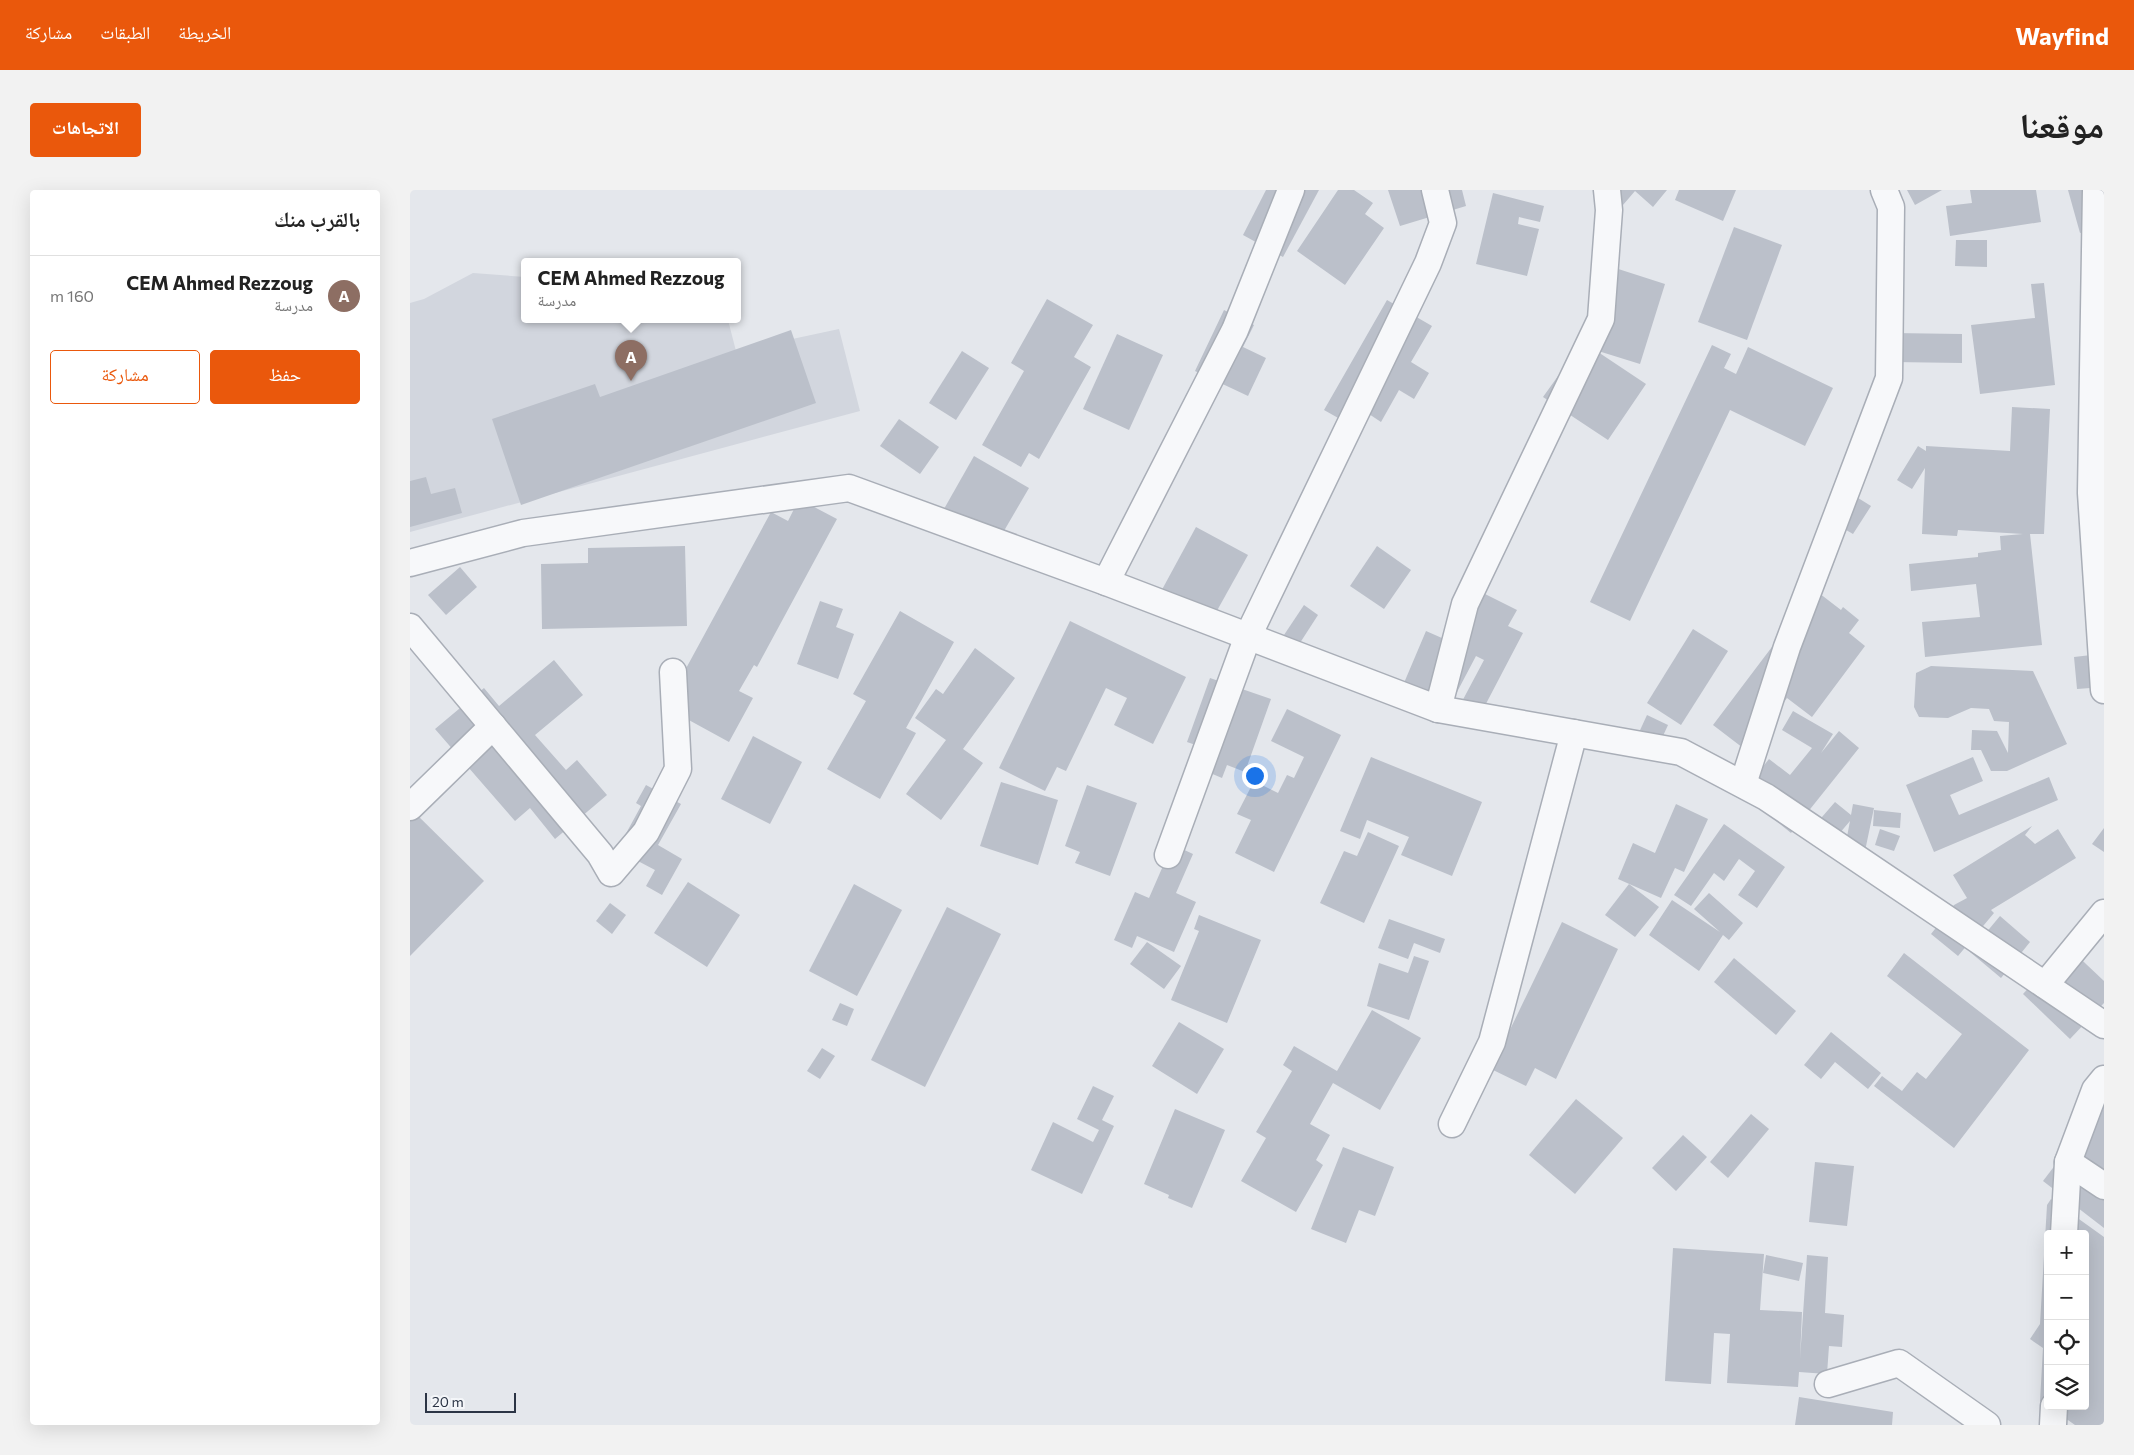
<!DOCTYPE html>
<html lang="ar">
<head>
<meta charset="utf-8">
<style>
	:root { --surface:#fff; --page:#f2f2f2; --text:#222; --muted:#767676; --line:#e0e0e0; --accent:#ea580c }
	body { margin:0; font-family:Commissioner,"Noto Naskh Arabic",sans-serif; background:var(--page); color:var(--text); direction:rtl }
	.controls { position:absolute; right:15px; bottom:15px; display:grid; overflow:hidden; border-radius:5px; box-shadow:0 5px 20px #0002 }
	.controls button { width:45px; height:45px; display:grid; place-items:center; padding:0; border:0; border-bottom:1px solid var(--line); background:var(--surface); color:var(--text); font:25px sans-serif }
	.scale { position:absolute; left:15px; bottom:12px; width:91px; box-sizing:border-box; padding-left:5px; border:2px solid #2b3445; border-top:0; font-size:14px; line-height:18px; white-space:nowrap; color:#2b3445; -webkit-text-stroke:4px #f4f6f9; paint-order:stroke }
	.you { position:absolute; left:844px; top:585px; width:18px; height:18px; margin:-12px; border:4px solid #fff; border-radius:50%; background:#1a73e8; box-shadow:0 0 0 8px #1a73e833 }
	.badge { display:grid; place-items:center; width:32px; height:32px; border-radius:50%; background:var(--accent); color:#fff; font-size:16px; font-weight:700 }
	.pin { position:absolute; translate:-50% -41px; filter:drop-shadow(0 1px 2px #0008) }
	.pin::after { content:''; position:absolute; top:26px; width:18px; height:15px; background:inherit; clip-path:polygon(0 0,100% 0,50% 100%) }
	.popup { position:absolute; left:111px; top:68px; width:220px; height:65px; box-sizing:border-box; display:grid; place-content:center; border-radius:5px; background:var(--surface); filter:drop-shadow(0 1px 4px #0005); font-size:16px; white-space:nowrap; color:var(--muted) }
	.popup b { font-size:19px; color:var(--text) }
	.popup::after { content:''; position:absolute; left:50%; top:100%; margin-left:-10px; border:10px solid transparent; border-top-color:var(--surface) }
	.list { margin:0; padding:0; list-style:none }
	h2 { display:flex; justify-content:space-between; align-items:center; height:65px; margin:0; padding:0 20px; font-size:21px }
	h2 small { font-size:16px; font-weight:400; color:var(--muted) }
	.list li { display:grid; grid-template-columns:32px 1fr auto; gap:15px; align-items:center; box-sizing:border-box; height:80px; padding:0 20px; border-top:1px solid var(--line) }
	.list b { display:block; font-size:19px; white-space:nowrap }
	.list p { margin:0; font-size:16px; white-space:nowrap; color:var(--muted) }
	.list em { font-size:16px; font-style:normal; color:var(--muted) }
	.actions { display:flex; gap:10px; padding:15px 20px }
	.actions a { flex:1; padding:11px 0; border:1px solid var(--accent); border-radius:5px; text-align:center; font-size:18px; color:var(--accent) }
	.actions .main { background:var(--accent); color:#fff }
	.icon { flex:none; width:28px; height:28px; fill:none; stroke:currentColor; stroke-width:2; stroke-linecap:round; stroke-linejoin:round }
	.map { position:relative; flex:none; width:1694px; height:1235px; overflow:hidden; direction:ltr; border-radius:5px }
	header { display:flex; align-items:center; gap:30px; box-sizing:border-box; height:70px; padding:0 25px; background:var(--accent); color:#fff }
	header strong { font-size:24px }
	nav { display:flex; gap:28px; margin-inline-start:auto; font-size:18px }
	.intro { display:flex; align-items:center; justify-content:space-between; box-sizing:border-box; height:120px; padding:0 30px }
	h1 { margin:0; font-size:35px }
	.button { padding:12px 22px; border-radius:5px; background:var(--accent); color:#fff; font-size:18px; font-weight:700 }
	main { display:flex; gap:30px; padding:0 30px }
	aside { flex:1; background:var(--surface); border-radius:5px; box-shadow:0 5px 20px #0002 }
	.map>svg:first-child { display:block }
	.built { fill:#d2d6de }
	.building { fill:#bbc0ca }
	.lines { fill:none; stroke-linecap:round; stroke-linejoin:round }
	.street-casing { stroke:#a9aeb7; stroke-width:29 }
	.street { stroke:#f7f8fa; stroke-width:26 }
</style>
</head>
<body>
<header>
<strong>Wayfind</strong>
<nav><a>الخريطة</a><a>الطبقات</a><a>مشاركة</a></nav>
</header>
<div class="intro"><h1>موقعنا</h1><a class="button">الاتجاهات</a></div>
<main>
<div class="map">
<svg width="1694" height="1235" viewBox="0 0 1694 1235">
	<rect width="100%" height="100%" fill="#e4e7ec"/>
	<!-- built -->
	<polygon class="built" points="63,83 115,87 115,130 318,130 326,161 429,139 450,221 0,342 0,113 14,109"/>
	<!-- building -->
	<g class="building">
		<polygon points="856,0 909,0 873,67 833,45"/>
		<polygon points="928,0 944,0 963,13 955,24 974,38 935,95 887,61"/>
		<polygon points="978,0 1052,0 1056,16 990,36"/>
		<polygon points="1193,0 1257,0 1243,17 1225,1 1207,22"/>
		<polygon points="1269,0 1326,0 1313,31 1265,10"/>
		<polygon points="1497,0 1532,0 1505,15"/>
		<polygon points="1560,0 1626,0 1631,32 1540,46 1536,16 1562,13"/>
		<polygon points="1658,0 1694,0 1694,36 1670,43"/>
		<polygon points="1083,3 1134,16 1130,32 1109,27 1108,34 1129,39 1117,86 1066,74"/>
		<polygon points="1324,37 1372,55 1337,150 1288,132"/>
		<polygon points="1546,50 1577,50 1577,77 1545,76"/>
		<polygon points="1199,76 1255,94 1230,174 1185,160 1236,194 1198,250 1133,207 1148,186 1157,192"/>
		<polygon points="1634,93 1645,195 1570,204 1561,135 1625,128 1621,94"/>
		<polygon points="637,109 683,135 664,167 681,177 629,269 619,263 611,277 572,255 614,181 601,173"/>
		<polygon points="977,110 1022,136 1001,172 1019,183 1004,209 989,200 971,232 956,222 946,238 914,220"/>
		<polygon points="814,120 844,135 833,157 856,168 838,206 785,181"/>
		<polygon points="381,140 406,213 111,315 82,229 185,194 190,207"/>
		<polygon points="1483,143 1552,144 1552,173 1483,172"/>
		<polygon points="707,144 753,165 719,240 673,219"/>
		<polygon points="1302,155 1321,164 1314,178 1326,184 1338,157 1423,198 1395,256 1320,220 1220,431 1180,412"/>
		<polygon points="552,161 579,178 546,230 519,213"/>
		<polygon points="1602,217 1640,219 1634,344 1620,344 1632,455 1515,467 1512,432 1570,427 1566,394 1501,401 1499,374 1568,367 1568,363 1591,360 1590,346 1613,344 1548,340 1547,346 1512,344 1515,278 1502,299 1487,290 1508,256 1516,261 1516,256 1600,261"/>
		<polygon points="489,229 529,257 510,284 470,256"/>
		<polygon points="564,266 619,298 584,358 530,326"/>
		<polygon points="16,287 21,304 45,298 52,323 0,337 0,291"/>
		<polygon points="1432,298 1461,316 1443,344 1414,327"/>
		<polygon points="389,309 427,329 347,477 344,475 329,501 343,508 319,552 255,517 361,322 378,331"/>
		<polygon points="786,337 838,365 799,435 748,407"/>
		<polygon points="275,356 277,436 132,439 131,374 178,373 178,358"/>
		<polygon points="967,356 1001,380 974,419 940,396"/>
		<polygon points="50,377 67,397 36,425 18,405"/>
		<polygon points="1405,400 1431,420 1433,417 1449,430 1439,443 1455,456 1402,527 1377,508 1337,561 1303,535"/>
		<polygon points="1069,401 1107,420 1098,436 1113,443 1068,529 1048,519 1074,470 1066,466 1037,521 991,500 1016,441 1041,452"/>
		<polygon points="410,411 433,419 426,437 444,444 428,489 387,474"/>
		<polygon points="894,415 908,425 877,473 862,463"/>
		<polygon points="490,421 544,452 496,538 506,543 470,609 417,579 456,511 443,504"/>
		<polygon points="660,431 776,487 743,554 704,535 717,508 696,498 656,581 647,577 635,601 589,578"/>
		<polygon points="1283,439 1318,461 1271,535 1237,513"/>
		<polygon points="565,458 605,488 553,559 573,573 531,630 496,604 536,550 505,528 526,499 533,504"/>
		<polygon points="1690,464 1694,497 1667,499 1664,467"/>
		<polygon points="144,470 173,505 125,545 156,580 167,570 197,605 145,649 120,618 105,631 25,539 74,498 89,516"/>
		<polygon points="1521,476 1623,481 1657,554 1597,581 1581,581 1571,560 1561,560 1562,540 1587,541 1598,563 1599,532 1584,531 1579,519 1561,518 1538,528 1509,527 1504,517 1506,483"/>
		<polygon points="800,488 861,509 835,582 817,575 812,588 793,580 800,560 777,552"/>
		<polygon points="877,519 931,545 864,682 825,663 841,630 827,624 844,591 868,603 877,585 884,588 894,567 861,551"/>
		<polygon points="1383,521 1423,544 1411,563 1429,541 1449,558 1381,643 1332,603 1359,569 1380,585 1402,558 1372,540"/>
		<polygon points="1237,525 1258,535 1247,559 1226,549"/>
		<polygon points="343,546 392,572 360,634 311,609"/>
		<polygon points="961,567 1072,612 1042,686 991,665 999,647 957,630 950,649 930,641"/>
		<polygon points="1563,567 1573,591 1540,605 1549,625 1639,587 1648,610 1524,662 1496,595"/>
		<polygon points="591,592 648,610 628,675 570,656"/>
		<polygon points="236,595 271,614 248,655 272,669 252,705 236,696 245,680 207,660 231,616 226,613"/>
		<polygon points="677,595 727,613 700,686 665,673 670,662 655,656"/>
		<polygon points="1425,612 1441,625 1443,614 1464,618 1455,661 1435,657 1440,631 1417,658 1399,642"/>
		<polygon points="1266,614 1298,629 1274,682 1265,678 1251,708 1208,689 1223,653 1245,663"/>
		<polygon points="0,618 74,691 0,766"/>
		<polygon points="1464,620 1491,623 1490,638 1463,636"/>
		<polygon points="1314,634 1375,677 1347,718 1328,705 1345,681 1329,669 1314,691 1304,683 1281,716 1264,705"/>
		<polygon points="1622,636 1615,645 1625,654 1648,639 1666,668 1581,720 1584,723 1548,766 1521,744 1544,715 1557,708 1543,685"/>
		<polygon points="1694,638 1694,662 1682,654"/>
		<polygon points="1470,639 1490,646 1484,661 1465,655"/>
		<polygon points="958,642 989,656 954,733 910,713 934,661 947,666"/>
		<polygon points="768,657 783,664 766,703 786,712 764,762 727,746 722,758 704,750 725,702 739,708 756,669"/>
		<polygon points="278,692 330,725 297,777 244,743"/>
		<polygon points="444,694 492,720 447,806 399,781"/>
		<polygon points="1219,694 1249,717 1225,747 1195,725"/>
		<polygon points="1299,703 1333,733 1319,750 1313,745 1289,781 1239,745 1262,710 1310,742 1284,719"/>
		<polygon points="200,713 216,725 202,744 186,731"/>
		<polygon points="537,717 591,744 515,897 461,870"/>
		<polygon points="789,725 851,750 817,833 761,810 789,741 784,739"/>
		<polygon points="1590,726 1620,752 1591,788 1560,762"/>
		<polygon points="979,729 1035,749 1030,763 1004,753 998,769 968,758"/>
		<polygon points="1152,732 1208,759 1146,889 1125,878 1116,896 1081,879"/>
		<polygon points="737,752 771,776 754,799 720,774"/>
		<polygon points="1657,756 1694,791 1694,813 1660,849 1613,804"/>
		<polygon points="1494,763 1619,860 1544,958 1464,896 1472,886 1492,901 1507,882 1516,889 1552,844 1477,786"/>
		<polygon points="1004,766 1019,771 999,830 957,816 969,773 998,783"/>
		<polygon points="1324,768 1386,821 1366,845 1304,792"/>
		<polygon points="430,813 444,819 437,836 422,830"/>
		<polygon points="962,820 1011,848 970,920 923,893 900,934 920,945 906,970 913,975 886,1022 831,991 856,948 846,942 882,881 873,875 884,856 927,881"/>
		<polygon points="769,832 814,859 787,904 742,876"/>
		<polygon points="1421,842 1471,883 1458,899 1425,872 1411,889 1394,875"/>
		<polygon points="412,858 425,866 410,889 397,881"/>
		<polygon points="683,896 704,906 692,930 704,936 672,1004 621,980 643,932 683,952 689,940 667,929"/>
		<polygon points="1166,909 1213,948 1165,1004 1119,965"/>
		<polygon points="1694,911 1694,1038 1633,991"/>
		<polygon points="765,919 815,940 782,1018 758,1008 759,1005 734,994"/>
		<polygon points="1341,924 1359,939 1318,988 1300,972"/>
		<polygon points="1273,945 1297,967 1266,1001 1242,978"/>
		<polygon points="933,957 984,977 965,1026 949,1020 936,1053 901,1039"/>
		<polygon points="1405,972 1444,976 1437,1036 1399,1032"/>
		<polygon points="1641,1009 1694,1047 1694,1235 1665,1235 1638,1216 1675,1216 1675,1044 1638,1044 1638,1216 1630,1211 1633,1158 1620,1149 1630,1134 1637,1015"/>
		<polygon points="1263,1058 1354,1064 1350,1120 1392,1122 1390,1169 1397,1065 1418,1067 1415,1123 1434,1125 1432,1157 1419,1156 1417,1184 1389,1182 1388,1197 1317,1193 1320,1144 1304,1143 1301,1194 1255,1191"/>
		<polygon points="1356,1065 1393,1073 1389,1091 1353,1083"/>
		<polygon points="1389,1207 1483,1222 1482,1235 1385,1235"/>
	</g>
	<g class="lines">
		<defs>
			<g id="street">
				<polyline points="1686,0 1681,303 1694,500"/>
				<polyline points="0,373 113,343 439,298 696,392 1028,519 1271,562 1356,607 1694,835"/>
				<polyline points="696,392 825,140 881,0"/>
				<polyline points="0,437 190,664 201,683 236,642 268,579 263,482"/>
				<polyline points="1028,519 1055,414 1191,129 1199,20 1197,0"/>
				<polyline points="1333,594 1377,457 1479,188 1481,17 1474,0"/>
				<polyline points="0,617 83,536"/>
				<polyline points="758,665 838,446 1018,73 1033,33 1025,0"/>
				<polyline points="1635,795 1694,723"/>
				<polyline points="1042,934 1082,852 1164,543"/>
				<polyline points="1658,972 1694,996"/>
				<polyline points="1654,1044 1658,972 1685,900 1694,889"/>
				<polyline points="1418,1194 1489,1173 1577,1235"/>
				<polyline points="1643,1235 1644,1216"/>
			</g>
		</defs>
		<!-- street casing -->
		<use href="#street" class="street-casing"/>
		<!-- street -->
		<use href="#street" class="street"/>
	</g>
</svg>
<div class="controls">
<button>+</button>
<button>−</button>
<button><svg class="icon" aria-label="locate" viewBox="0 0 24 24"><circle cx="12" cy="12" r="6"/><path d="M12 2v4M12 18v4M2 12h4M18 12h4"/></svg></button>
<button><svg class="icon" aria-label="layers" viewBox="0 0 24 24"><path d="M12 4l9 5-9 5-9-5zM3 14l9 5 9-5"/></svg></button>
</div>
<div class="scale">20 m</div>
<div class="you"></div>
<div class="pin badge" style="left:221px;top:191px;background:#8d6e63">A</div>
<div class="popup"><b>CEM Ahmed Rezzoug</b>مدرسة</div>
</div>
<aside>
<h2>بالقرب منك<small></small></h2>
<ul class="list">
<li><span class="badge" style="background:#8d6e63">A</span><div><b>CEM Ahmed Rezzoug</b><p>مدرسة</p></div><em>160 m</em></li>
</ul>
<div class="actions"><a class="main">حفظ</a><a>مشاركة</a></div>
</aside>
</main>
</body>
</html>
